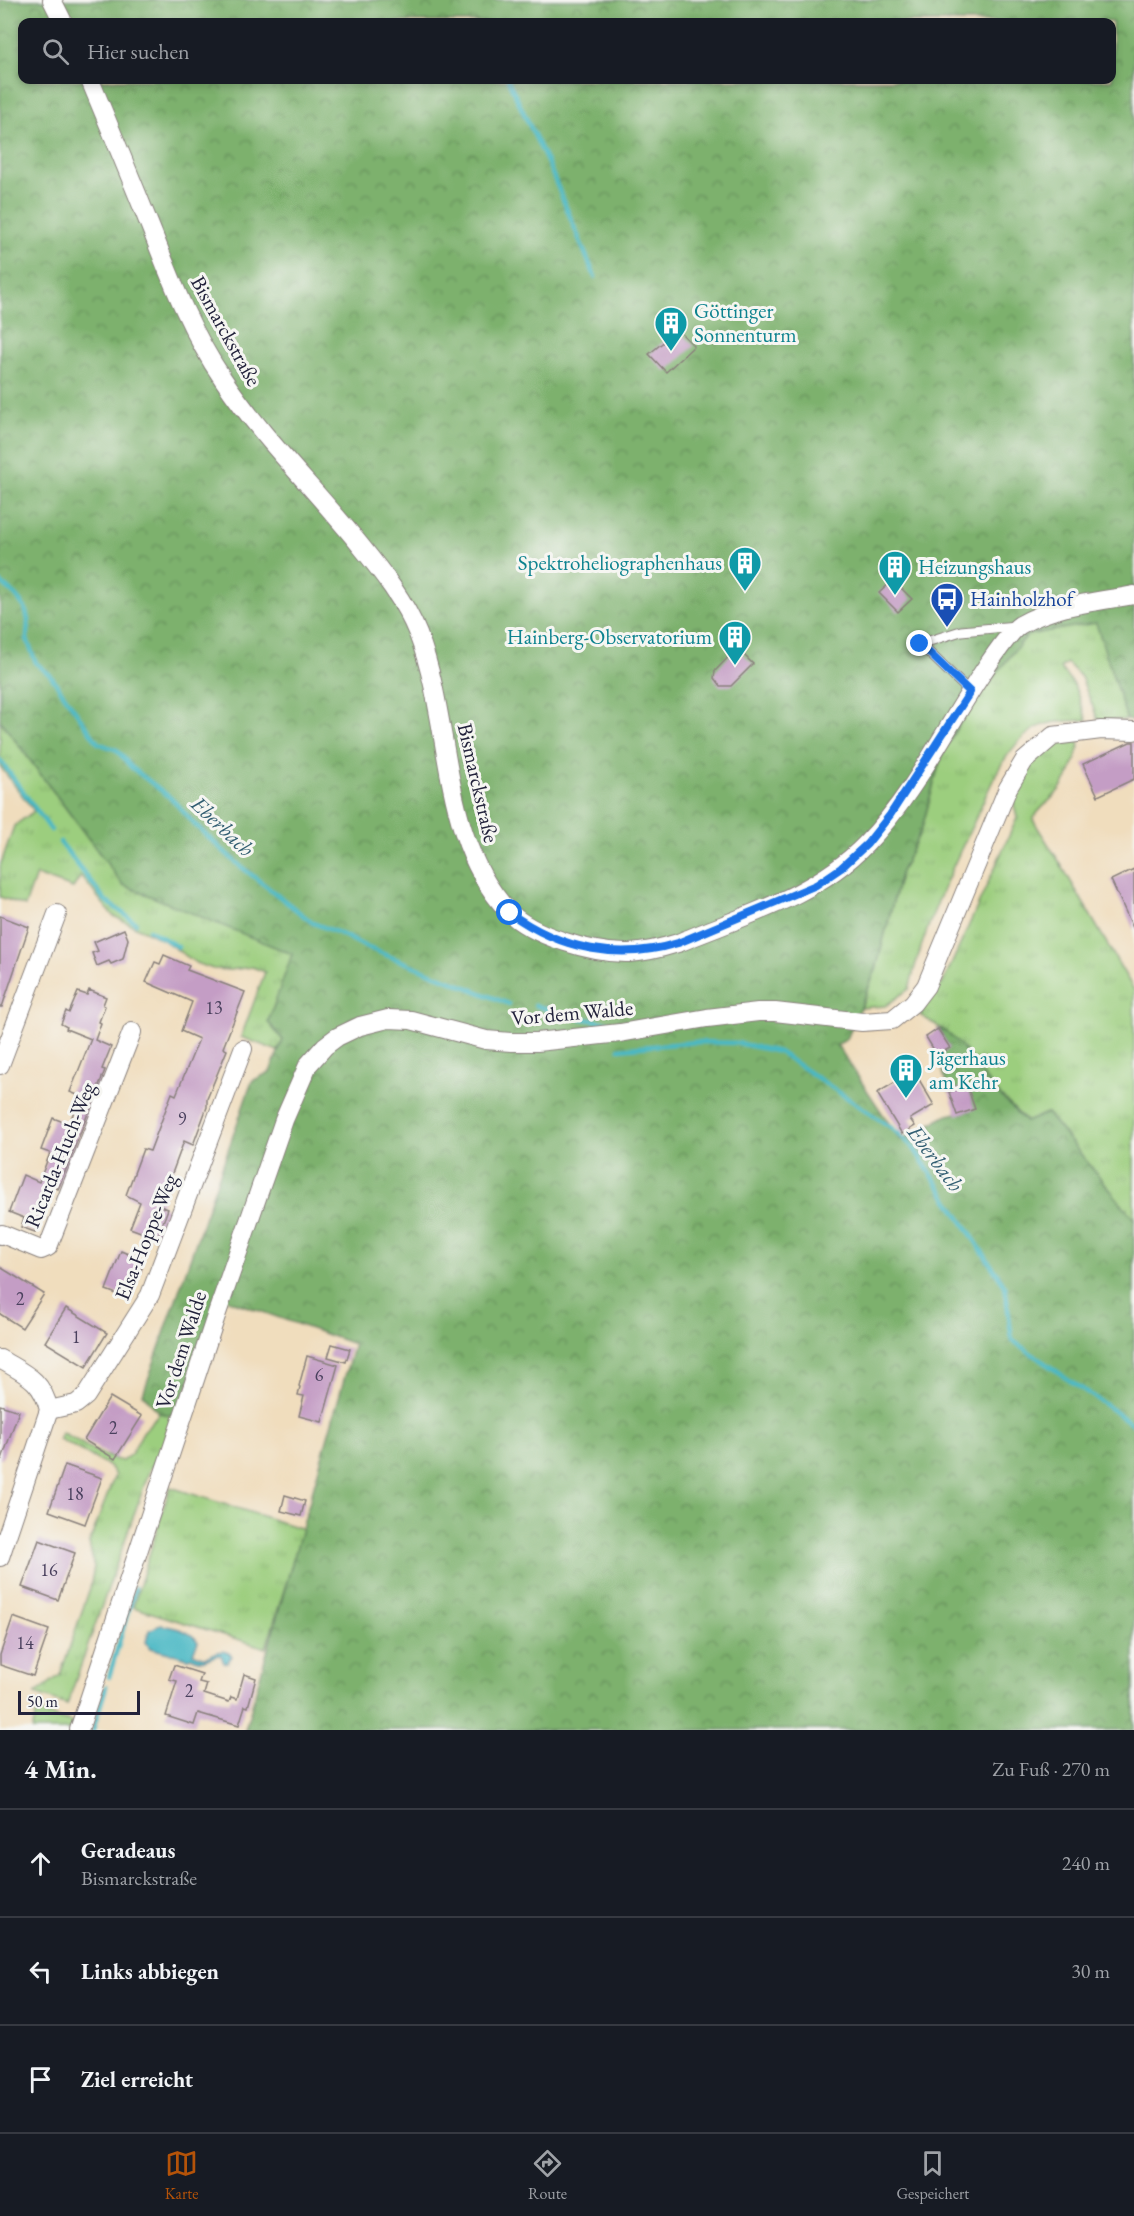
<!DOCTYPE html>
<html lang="de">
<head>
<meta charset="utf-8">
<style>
	:root { --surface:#171b24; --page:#242831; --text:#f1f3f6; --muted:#9ea1a6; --line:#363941; --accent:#b45309 }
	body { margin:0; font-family:"EB Garamond",serif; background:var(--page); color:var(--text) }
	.scale { position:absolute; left:18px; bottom:15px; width:122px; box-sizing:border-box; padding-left:6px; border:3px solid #22223b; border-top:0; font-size:16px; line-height:21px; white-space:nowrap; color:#22223b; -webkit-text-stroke:4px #f6f6f2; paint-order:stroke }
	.stop { position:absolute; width:18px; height:18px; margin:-14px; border:4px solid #1a73e8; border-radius:50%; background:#fff }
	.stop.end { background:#1a73e8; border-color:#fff; box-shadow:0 2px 6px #0008 }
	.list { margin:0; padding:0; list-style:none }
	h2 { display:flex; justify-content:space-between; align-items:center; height:78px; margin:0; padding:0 24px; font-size:26px }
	h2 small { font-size:20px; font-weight:400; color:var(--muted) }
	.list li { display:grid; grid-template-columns:39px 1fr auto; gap:18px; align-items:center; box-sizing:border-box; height:108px; padding:0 24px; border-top:2px solid var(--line) }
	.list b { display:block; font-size:22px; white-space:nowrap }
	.list p { margin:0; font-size:20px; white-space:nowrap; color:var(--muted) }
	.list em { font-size:20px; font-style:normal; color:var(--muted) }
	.icon { flex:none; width:33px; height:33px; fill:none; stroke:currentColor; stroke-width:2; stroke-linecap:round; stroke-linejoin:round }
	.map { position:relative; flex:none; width:1134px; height:1730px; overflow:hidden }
	.search { position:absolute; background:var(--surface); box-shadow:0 3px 9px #0003; left:18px; right:18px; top:18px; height:66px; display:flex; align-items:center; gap:15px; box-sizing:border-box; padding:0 21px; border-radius:12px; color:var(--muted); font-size:22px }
	.sheet { height:402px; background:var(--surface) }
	nav { display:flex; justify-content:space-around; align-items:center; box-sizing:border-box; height:84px; border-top:2px solid var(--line); background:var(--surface); font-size:16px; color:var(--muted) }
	nav a { display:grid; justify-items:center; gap:3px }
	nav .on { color:var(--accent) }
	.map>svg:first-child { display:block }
	.grass { fill:url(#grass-tufts); stroke:#5f785c; stroke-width:1.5 }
	.forest { fill:url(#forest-crowns); stroke:#506a54; stroke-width:1.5; fill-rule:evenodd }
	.water { fill:#4ab8c4; stroke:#366d80; stroke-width:1.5 }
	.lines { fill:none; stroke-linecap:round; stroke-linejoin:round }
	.stream { stroke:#4ab8c4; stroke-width:4.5 }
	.building { fill:#c49dc5 }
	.lane-casing { stroke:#89807c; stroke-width:11 }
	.street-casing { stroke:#89807c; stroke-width:20 }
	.lane { stroke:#fff; stroke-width:9 }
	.street { stroke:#fff; stroke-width:18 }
	.route { stroke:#1a73e8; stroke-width:8 }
	.labels { text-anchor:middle; stroke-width:6; stroke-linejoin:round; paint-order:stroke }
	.number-label { font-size:18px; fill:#4a415e }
	.culture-label { font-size:21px; fill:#0d838f; stroke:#f6f6f2; text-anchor:start }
	.street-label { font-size:21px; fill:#22223b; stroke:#f6f6f2 }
	.transit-label { font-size:21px; fill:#164399; stroke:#f6f6f2; text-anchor:start }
	.water-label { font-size:22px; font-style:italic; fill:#325e72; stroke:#f6f6f2 }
</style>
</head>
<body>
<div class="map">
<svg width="1134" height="1730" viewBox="0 0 1134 1730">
	<defs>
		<pattern id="grass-tufts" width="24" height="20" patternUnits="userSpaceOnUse" patternTransform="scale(1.5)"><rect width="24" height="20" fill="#9cce7e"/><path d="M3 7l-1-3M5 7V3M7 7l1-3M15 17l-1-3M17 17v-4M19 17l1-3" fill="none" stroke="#86b16e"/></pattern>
		<pattern id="forest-crowns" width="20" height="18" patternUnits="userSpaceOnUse" patternTransform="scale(1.5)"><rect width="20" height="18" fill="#7db16d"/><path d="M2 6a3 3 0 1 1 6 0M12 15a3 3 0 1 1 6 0" fill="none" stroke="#66905b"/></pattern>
	</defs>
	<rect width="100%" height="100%" fill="#f6f6f2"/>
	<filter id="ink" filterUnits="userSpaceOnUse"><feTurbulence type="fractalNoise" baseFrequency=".0167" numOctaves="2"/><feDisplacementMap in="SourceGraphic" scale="12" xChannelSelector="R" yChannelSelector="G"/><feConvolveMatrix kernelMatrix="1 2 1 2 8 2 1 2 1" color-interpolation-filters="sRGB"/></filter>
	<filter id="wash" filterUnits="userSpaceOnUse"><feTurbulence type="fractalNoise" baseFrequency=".008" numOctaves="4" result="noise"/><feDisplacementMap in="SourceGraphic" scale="24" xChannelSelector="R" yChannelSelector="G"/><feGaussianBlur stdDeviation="1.35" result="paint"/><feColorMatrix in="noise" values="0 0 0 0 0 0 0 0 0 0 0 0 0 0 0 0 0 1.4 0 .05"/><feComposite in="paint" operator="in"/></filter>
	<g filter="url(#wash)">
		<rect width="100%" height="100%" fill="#f0ddbd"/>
		<!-- grass -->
		<g class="grass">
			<path d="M1096 622 1127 720H1098L1081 677 1067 663 1060 668 1074 685 1087 720C1070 721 1048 720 1033 730 1002 750 989 790 974 822 948 876 923 931 909 989L885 1006 861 1008 876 969 900 874 922 828 941 757 958 726 996 674 1027 635Z"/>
			<polygon points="0,720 123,885 293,954 268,1022 283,1040 278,1051 241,1037 265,972 252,967 230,970 213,969 196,963 163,940 113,916 81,876 73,888 36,875 25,906 0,897 0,866 14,826 34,811 0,766"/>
			<path d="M1075 738 1079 742C1079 758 1066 783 1055 795 1047 804 1038 809 1033 820L1060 863 1134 990V1219L1047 1113 1027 1122 991 1086 963 1049 944 1030 920 1015 930 986 942 985 1017 818 1012 796 1029 766 1047 748Z"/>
			<path d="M159 1413 177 1416 167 1444 150 1469 67 1705 35 1694 60 1675 90 1588 94 1567 89 1543 115 1475 109 1466 59 1439 62 1432C81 1443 100 1456 122 1461L131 1454 143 1432Z"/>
			<polygon points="170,1487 303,1529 266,1648 133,1607"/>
			<polygon points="37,1711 73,1723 71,1730 32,1730"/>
		</g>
		<!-- forest -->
		<path class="forest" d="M0 0H1134V722L1127 720 1096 623 1027 635 996 674 958 725 941 757 922 828 900 874 876 969 847 1039 837 1045 900 1140 948 1115 974 1109 967 1086 949 1092 937 1055 949 1048 938 1029C955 1031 979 1071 990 1084 1001 1097 1014 1110 1026 1122L1047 1113 1134 1219V1730H245L354 1344 220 1297 177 1416 159 1413 143 1394 252 1081 270 1072 283 1040 268 1022 292 954 123 885 0 720ZM22 22H1112V80H22Z"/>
		<!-- water -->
		<path class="water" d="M160 1625C173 1627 191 1630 198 1642L193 1653 205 1658C214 1653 224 1647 232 1656L227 1663H224L221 1655C207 1655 209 1666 191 1657L188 1658 150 1648 146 1642 149 1630Z"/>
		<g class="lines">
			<!-- stream -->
			<g class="stream">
				<polyline points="508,80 549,166 595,277"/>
				<polyline points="0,582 15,595 25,608 28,620 27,639 36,663 50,675 98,743 117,750 131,767 172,799 195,825 239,865 313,923 339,933 366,947 509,1004"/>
				<polyline points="0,760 51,830"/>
				<polyline points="60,842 105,900 136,923"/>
				<polyline points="149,930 178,947"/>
				<polyline points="535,1005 562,1015 608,1023"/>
				<polyline points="619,1049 696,1042 737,1043 779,1052 892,1128 913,1147 1005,1286 1012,1340 1134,1425"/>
				<polyline points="109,1677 135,1588"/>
				<polyline points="93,1730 106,1687"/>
			</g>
		</g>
		<g id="blocks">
			<!-- building -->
			<g class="building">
				<polygon points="678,330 694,346 666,372 649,354"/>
				<polygon points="893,580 912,599 898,612 879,593"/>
				<polygon points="737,648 753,664 731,686 720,686 714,678 715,671"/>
				<polygon points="1130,742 1134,742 1134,779 1098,796 1083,764"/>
				<polygon points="1134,869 1134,930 1111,880"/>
				<polygon points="0,916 29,927 2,1007 0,1007"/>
				<polygon points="124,929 128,939 123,959 111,964 109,961 97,966 92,953 98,951 94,942"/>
				<polygon points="164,955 189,966 187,970 245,992 223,1048 227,1050 207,1099 207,1107 193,1145 184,1141 160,1206 168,1209 157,1238 130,1228 140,1202 126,1195 143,1149 150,1151 172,1093 176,1095 199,1039 181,1031 192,1002 146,982 155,962 160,964"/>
				<polygon points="89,990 106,997 103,1005 105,1006 99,1022 101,1023 95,1040 111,1047 102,1069 105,1070 59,1187 58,1189 53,1187 35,1232 21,1227 24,1218 9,1212 23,1175 39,1182 50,1153 41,1150 53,1118 69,1124 80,1096 70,1092 91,1039 66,1029 67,1027 61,1024 66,1011 69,1013 78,992 87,995"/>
				<polygon points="938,1029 950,1048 937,1055 926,1037"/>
				<polygon points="914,1071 934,1105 910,1119 915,1126 902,1134 877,1093"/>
				<polygon points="967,1086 975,1109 957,1115 949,1092"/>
				<polygon points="121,1251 140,1259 137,1266 142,1268 130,1299 106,1290"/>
				<polygon points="0,1267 44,1294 22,1328 0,1314"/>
				<polygon points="66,1308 107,1333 86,1367 45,1342"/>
				<polygon points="332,1344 350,1349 346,1362 328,1357"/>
				<polygon points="307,1356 338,1365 322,1422 299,1416 304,1396 298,1395 300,1387 299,1386"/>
				<polygon points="110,1397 142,1416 115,1459 84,1440"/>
				<polygon points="0,1405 19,1411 2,1459 0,1459"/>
				<polygon points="65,1465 102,1478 85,1524 49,1511"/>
				<polygon points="285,1495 305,1501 301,1516 281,1511"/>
				<polygon points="39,1540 75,1553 58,1600 22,1587"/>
				<polygon points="13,1617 49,1630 33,1676 0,1665 0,1655"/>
				<polygon points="174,1665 202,1674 199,1682 207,1684 204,1694 229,1702 231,1697 237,1699 244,1674 256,1678 248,1707 245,1706 239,1725 198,1713 194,1725 166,1716 177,1681 169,1679"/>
			</g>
		</g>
	</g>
	<g filter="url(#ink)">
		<use href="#blocks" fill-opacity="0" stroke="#89807c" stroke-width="1.5"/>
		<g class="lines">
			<defs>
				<polyline id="lane" points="970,692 920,644 961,631 1016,626"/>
				<g id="street">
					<polyline points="52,0 63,22"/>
					<path d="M90 80C111 130 132 181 152 231 172 282 192 334 223 379 263 439 315 489 360 545 382 572 405 601 418 634 453 724 439 837 508 911 532 936 594 954 629 953 646 952 662 948 678 943 743 916 816 896 866 844 913 796 944 731 981 675 989 663 1009 632 1020 625 1054 605 1096 602 1134 595"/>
					<polyline points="0,1065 57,914"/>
					<polyline points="0,1235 2,1234 41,1250 48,1247 132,1032"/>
					<path d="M0 1359C25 1374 42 1379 49 1410L0 1557"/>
					<polyline points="49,1410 76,1404 86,1396 150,1295 243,1049"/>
					<polyline points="79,1730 216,1316 284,1120 308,1065 325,1046 337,1037 360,1026 388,1019 411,1020 486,1040 511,1042 537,1042 620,1033 707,1018 758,1012 775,1012 862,1022 892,1020 913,1003 926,986 1008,788 1024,761 1053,736 1101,730 1134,731"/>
				</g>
			</defs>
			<!-- lane casing -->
			<use href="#lane" class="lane-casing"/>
			<!-- street casing -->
			<use href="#street" class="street-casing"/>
			<!-- lane -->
			<use href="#lane" class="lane"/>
			<!-- street -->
			<use href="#street" class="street"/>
		</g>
	</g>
	<g class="lines" filter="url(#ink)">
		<!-- route -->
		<path class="route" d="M510 913C561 950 619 961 678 943L816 885 841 868 867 844 890 815 970 692 920 644"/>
	</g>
	<!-- icons -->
	<defs>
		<symbol id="building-pin" viewBox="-11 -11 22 30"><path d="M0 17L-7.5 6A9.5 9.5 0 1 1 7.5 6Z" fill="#0f9aa8" stroke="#f6f6f2"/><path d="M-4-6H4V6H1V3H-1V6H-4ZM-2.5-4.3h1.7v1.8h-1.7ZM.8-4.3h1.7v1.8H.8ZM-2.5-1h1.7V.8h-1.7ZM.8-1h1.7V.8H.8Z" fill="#fff"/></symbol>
		<symbol id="bus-pin" viewBox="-11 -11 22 30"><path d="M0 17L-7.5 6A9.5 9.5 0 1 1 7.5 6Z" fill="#1a4fb4" stroke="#f6f6f2"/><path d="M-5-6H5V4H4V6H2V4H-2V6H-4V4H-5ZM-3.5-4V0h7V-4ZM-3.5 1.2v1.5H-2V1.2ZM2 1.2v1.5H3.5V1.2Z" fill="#fff"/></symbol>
	</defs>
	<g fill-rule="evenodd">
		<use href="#building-pin" x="652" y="304" width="38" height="52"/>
		<use href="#building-pin" x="726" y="544" width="38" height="52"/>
		<use href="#building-pin" x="876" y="548" width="38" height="52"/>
		<use href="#bus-pin" x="928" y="580" width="38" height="52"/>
		<use href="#building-pin" x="716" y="618" width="38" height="52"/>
		<use href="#building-pin" x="887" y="1051" width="38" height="52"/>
	</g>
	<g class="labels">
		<!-- number labels -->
		<g class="number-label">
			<text x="214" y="1014">13</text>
			<text x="182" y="1125">9</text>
			<text x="20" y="1305">2</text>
			<text x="76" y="1343">1</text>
			<text x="319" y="1381">6</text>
			<text x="113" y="1434">2</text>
			<text x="75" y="1500">18</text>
			<text x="49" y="1576">16</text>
			<text x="25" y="1649">14</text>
			<text x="189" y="1697">2</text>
		</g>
		<!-- culture labels -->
		<g class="culture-label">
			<text x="694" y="318">Göttinger<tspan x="694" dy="24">Sonnenturm</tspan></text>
			<text x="722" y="570" text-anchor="end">Spektroheliographenhaus</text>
			<text x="918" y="574">Heizungshaus</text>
			<text x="712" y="644" text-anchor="end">Hainberg-Observatorium</text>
			<text x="929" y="1065">Jägerhaus<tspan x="929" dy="24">am Kehr</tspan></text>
		</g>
		<!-- street labels -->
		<g class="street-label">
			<text transform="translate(226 331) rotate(61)" y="7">Bismarckstraße</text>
			<text transform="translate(478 783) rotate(77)" y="7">Bismarckstraße</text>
			<text transform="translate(572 1013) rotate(-5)" y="7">Vor dem Walde</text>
			<text transform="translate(60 1155) rotate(-68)" y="7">Ricarda-Huch-Weg</text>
			<text transform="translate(146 1237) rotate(-68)" y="7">Elsa-Hoppe-Weg</text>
			<text transform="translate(181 1350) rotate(-72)" y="7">Vor dem Walde</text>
		</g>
		<!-- transit labels -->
		<g class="transit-label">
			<text x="970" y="606">Hainholzhof</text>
		</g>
		<!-- water labels -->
		<g class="water-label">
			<text transform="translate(223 826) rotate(43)" y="8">Eberbach</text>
			<text transform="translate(936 1158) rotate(53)" y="8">Eberbach</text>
		</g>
	</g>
</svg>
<div class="scale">50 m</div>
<div class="stop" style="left:510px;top:913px"></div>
<div class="stop end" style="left:920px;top:644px"></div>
<div class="search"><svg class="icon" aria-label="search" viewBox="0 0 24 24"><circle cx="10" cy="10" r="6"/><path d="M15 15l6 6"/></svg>Hier suchen</div>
</div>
<section class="sheet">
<h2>4 Min.<small>Zu Fuß · 270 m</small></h2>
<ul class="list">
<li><svg class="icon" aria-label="ahead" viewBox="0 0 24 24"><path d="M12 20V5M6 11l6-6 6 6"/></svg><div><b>Geradeaus</b><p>Bismarckstraße</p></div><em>240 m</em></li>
<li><svg class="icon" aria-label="left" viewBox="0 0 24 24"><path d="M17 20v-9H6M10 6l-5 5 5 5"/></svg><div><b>Links abbiegen</b></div><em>30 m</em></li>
<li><svg class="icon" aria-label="arrive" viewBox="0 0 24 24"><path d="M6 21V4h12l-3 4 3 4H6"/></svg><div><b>Ziel erreicht</b></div></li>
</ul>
</section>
<nav>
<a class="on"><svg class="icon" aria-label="map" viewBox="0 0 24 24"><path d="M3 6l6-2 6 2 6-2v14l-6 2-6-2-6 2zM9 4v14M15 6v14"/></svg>Karte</a>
<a><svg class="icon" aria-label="directions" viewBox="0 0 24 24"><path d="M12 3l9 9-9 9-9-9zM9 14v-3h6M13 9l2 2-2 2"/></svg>Route</a>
<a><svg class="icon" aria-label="saved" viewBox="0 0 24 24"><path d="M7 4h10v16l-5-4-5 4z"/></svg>Gespeichert</a>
</nav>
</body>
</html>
